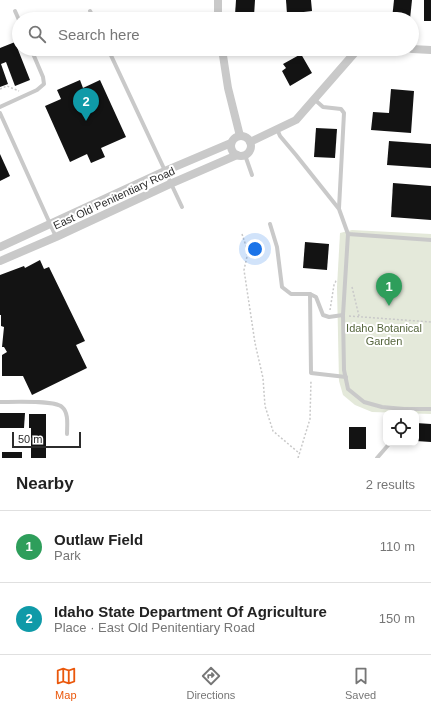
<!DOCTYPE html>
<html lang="en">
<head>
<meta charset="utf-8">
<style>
	:root { --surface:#fff; --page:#f2f2f2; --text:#222; --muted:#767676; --line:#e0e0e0; --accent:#ea580c }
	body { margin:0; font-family:Arial,sans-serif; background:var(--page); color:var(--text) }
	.controls { position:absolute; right:12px; bottom:12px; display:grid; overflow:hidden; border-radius:8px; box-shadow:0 2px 6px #0003 }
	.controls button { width:36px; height:36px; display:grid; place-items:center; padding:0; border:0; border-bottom:1px solid var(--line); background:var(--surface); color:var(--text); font:20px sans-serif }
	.scale { position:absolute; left:12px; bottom:10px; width:69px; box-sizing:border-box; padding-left:4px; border:2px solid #2c2c2c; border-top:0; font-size:11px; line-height:14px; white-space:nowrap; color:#2c2c2c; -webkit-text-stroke:3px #fff; paint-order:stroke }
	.you { position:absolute; left:255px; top:249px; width:14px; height:14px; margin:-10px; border:3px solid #fff; border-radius:50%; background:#1a73e8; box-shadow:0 0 0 6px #1a73e833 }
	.badge { display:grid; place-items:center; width:26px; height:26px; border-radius:50%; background:var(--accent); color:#fff; font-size:13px; font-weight:700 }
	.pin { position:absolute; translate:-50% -33px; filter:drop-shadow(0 1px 2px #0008) }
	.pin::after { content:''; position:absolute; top:21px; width:14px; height:12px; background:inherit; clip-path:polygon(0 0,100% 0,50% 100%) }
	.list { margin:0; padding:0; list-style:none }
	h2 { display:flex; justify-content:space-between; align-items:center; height:52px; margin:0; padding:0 16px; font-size:17px }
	h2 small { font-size:13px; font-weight:400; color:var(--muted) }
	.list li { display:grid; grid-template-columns:26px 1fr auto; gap:12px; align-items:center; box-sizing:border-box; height:72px; padding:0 16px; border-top:1px solid var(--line) }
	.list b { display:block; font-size:15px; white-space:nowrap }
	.list p { margin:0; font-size:13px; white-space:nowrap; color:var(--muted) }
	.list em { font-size:13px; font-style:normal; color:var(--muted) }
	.icon { flex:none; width:22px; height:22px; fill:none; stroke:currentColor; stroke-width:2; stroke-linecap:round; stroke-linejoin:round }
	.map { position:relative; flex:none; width:431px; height:458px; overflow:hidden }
	.search { position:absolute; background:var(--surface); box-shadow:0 2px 6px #0003; left:12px; right:12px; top:12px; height:44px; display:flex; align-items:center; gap:10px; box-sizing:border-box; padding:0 14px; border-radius:22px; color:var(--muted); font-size:15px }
	.sheet { height:196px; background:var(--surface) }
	nav { display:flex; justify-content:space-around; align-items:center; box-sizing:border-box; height:56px; border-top:1px solid var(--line); background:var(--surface); font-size:11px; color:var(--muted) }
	nav a { display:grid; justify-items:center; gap:2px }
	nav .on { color:var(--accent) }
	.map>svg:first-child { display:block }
	.green { fill:#e4e9da }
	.building { fill:#131313 }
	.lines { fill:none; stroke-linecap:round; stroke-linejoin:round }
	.path { stroke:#c9c9c9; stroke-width:1.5; stroke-dasharray:2 2; stroke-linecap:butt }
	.service { stroke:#c9c9c9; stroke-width:4 }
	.minor { stroke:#c9c9c9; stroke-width:8 }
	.labels { text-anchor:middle; stroke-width:4; stroke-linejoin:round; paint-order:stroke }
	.street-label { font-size:11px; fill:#2c2c2c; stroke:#fff }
	.park-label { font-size:11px; fill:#55653c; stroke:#fff }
</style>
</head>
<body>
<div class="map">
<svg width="431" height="458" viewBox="0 0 431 458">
	<rect width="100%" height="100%" fill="#fff"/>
	<!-- green -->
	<polygon class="green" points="352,230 431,234 431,414 372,412 355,405 343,395 339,381 337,287 340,233"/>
	<!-- building -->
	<g class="building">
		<polygon points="236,0 255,0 254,16 235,15"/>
		<polygon points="286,0 311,0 312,11 287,14"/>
		<polygon points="394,0 412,0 410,19 392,19"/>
		<rect x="424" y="0" width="7" height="21"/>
		<polygon points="15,42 30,80 15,86 6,62 1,64 8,84 0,87 0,48"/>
		<polygon points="301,54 312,73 290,86 282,71 286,68 283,64"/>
		<polygon points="80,80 83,88 100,80 126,137 101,148 105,157 91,163 87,154 70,162 45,106 61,99 57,90"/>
		<polygon points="391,89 414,91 411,133 371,130 373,112 389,113"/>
		<polygon points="316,128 337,129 335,158 314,157"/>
		<polygon points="389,141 431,144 431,168 387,165"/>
		<polygon points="0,154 10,176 0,181"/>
		<polygon points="393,183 431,186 431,220 391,217"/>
		<polygon points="305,242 329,244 327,270 303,268"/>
		<polygon points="40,260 44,269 49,267 85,341 76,345 87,368 32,395 23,376 2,376 2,355 7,352 4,347 2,347 4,327 1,326 1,315 0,315 0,275 24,266 25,268"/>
		<polygon points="0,413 25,413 24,428 0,428"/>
		<polygon points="29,414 46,414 46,458 31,458 31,428 29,428"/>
		<polygon points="416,423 431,424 431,442 416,441"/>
		<rect x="349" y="427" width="17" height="22"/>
		<rect x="2" y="452" width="20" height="6"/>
	</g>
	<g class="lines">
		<!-- path -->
		<g class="path">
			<polyline points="0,89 7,86 19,91"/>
			<polyline points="242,234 248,252 244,270 255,343 263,378 265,406 273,431 299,453"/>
			<polyline points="352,287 359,316"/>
			<polyline points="330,310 334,285 336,281 338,280"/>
			<polyline points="349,316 431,322"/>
			<polyline points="298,458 310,419 311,380"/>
		</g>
		<!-- service -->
		<g class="service">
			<polyline points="15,11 19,20"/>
			<polyline points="90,11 94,19"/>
			<polyline points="108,49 182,207"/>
			<polyline points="314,99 323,107 341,109 344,113 339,208"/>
			<polyline points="0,107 37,90 44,84 43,77 31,49"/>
			<polyline points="0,113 56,237"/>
			<polyline points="277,129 280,136 296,155 339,209 348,234 343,315 344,370 348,389 364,402 382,407 404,409"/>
			<polyline points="245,155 252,175"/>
			<polyline points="270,224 277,247 282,287 291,294 310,294 316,297 323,315 329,317 343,315"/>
			<polyline points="348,234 431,240"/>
			<polyline points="310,294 311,373 346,377"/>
			<path d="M0 402C13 402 54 400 62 407 69 413 67 425 67 434"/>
			<polyline points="402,413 404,409 431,409"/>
			<polyline points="377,458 390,443"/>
		</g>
		<!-- minor -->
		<g class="minor">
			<polyline points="218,19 218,0"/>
			<polyline points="222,49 228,88 240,136"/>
			<polyline points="412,49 431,50"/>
			<circle cx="241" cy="146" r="10"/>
			<polyline points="250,142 296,120 358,49"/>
			<polyline points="0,247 165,171 231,143"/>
			<polyline points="0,261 56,237 170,184 237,155"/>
		</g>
	</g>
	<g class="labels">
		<!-- street labels -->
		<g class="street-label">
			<text transform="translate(114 198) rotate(-25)" y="4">East Old Penitentiary Road</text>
		</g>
		<!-- park labels -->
		<g class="park-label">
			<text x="384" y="332">Idaho Botanical<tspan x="384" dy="13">Garden</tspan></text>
		</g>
	</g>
</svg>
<div class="controls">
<button><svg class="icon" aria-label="locate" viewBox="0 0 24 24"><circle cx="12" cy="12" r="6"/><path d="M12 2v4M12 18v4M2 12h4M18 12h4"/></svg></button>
</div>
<div class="scale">50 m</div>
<div class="you"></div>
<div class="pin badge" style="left:389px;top:306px;background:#2e9e5b">1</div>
<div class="pin badge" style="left:86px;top:121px;background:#0f9aa8">2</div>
<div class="search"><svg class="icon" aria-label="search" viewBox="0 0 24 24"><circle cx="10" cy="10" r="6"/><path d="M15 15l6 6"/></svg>Search here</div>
</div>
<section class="sheet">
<h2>Nearby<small>2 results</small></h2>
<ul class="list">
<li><span class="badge" style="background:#2e9e5b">1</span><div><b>Outlaw Field</b><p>Park</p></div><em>110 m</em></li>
<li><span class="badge" style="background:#0f9aa8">2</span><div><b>Idaho State Department Of Agriculture</b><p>Place · East Old Penitentiary Road</p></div><em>150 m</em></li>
</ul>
</section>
<nav>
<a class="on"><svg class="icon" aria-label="map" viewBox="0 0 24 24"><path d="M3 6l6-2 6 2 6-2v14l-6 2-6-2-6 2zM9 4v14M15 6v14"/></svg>Map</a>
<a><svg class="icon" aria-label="directions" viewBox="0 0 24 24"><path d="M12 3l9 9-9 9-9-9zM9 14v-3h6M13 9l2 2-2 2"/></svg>Directions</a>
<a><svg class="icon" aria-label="saved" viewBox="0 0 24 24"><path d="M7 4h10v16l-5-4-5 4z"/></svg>Saved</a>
</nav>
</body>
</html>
